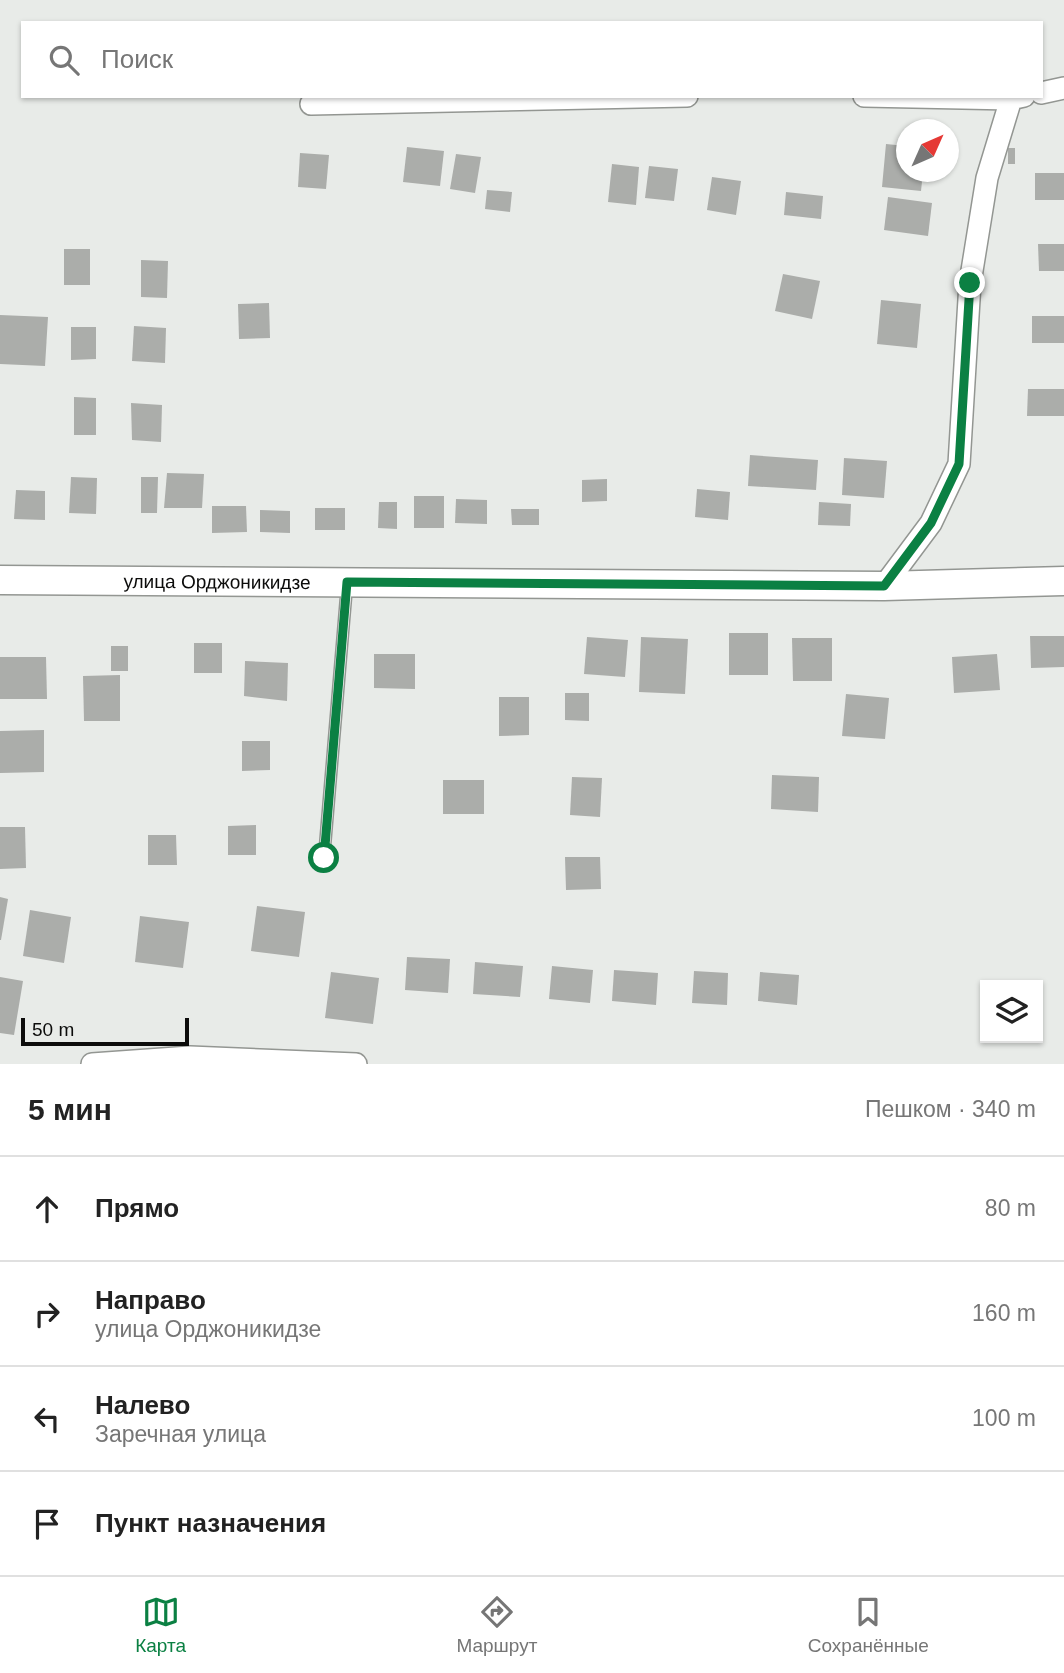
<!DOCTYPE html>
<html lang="ru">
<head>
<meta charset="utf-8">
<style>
	:root { --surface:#fff; --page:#f2f2f2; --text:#222; --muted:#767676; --line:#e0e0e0; --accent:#0b8043 }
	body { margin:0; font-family:Helvetica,sans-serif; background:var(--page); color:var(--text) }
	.controls { position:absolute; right:21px; bottom:21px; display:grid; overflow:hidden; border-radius:0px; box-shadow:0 2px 5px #0004 }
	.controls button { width:63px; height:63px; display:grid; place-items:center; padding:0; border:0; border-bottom:2px solid var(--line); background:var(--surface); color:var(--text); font:35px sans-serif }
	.compass { position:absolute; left:896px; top:119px; width:63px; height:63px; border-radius:50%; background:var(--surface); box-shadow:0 2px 5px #0004; rotate:45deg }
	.scale { position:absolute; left:21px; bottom:18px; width:168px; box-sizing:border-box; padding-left:7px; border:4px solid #0c0c0b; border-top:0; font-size:19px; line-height:24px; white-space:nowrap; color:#0c0c0b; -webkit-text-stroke:5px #e8ebe8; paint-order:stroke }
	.stop { position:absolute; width:21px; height:21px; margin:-16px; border:5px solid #0b8043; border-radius:50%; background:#fff }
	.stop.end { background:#0b8043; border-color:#fff; box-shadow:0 2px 7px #0008 }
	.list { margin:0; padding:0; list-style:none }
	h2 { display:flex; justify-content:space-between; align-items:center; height:91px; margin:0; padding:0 28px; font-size:30px }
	h2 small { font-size:23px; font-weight:400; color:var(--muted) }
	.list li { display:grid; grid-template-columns:46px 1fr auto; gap:21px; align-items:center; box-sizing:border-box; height:105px; padding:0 28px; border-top:2px solid var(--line) }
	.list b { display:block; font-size:26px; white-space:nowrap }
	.list p { margin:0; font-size:23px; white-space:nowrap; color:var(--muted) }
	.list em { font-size:23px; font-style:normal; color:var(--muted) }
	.icon { flex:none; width:38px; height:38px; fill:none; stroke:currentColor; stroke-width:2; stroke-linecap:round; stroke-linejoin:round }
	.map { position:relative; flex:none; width:1064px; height:1064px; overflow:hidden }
	.search { position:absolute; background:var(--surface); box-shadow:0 2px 5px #0004; left:21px; right:21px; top:21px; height:77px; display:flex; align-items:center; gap:18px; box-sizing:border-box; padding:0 24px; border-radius:0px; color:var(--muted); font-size:26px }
	.sheet { height:511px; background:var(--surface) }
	nav { display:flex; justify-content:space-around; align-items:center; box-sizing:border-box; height:98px; border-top:2px solid var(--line); background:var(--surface); font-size:19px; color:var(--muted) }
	nav a { display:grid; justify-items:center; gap:4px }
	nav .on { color:var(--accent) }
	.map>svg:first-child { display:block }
	.building { fill:#abadaa }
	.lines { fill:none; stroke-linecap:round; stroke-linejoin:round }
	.lane-casing { stroke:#939692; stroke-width:13 }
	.street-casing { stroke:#939692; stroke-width:24 }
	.secondary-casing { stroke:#939692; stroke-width:31 }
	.lane { stroke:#fff; stroke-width:10 }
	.street { stroke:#fff; stroke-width:21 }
	.secondary { stroke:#fff; stroke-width:28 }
	.route { stroke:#0b8043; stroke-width:9 }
	.labels { text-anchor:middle; stroke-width:5; stroke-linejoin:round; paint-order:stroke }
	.street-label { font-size:19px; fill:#0c0c0b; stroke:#e8ebe8 }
</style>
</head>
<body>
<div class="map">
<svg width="1064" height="1064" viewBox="0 0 1064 1064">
	<rect width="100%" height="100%" fill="#e8ebe8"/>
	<!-- building -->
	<g class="building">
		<polygon points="886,144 906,146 906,172 923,172 921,191 882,187"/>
		<polygon points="407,147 444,151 440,186 403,182"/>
		<rect x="1008" y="148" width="7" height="16"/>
		<polygon points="300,153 329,155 326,189 298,187"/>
		<polygon points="456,154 481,157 475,193 450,189"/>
		<polygon points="612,164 639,167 636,205 608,202"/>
		<polygon points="649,166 678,169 674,201 645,198"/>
		<rect x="1035" y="173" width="29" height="27"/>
		<polygon points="712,177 741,181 736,215 707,210"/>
		<polygon points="487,190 512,192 510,212 485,209"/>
		<polygon points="786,192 823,196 821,219 784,215"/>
		<polygon points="888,197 932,203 928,236 884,230"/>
		<polygon points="1038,244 1064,244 1064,271 1039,271"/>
		<rect x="64" y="249" width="26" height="36"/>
		<polygon points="141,260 168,261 167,298 141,297"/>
		<polygon points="783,274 820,281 812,319 775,311"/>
		<polygon points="881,300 921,304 917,348 877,344"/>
		<polygon points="269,303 270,338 239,339 238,304"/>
		<polygon points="0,315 48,317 45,366 0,364"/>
		<rect x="1032" y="316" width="32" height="27"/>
		<polygon points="134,326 166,328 165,363 132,361"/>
		<polygon points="71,327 96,327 96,359 71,360"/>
		<polygon points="1028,389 1064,389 1064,416 1027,416"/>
		<polygon points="74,397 96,398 96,435 74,435"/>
		<polygon points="131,403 162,405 161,442 132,440"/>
		<polygon points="750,455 818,460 816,490 748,486"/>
		<polygon points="844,458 887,461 884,498 842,495"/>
		<polygon points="167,473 204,474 202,508 164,508"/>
		<polygon points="71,477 97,478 96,514 69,513"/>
		<polygon points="141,477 158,477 157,513 141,513"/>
		<polygon points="607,479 607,501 582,502 582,480"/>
		<polygon points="697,489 730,492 728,520 695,517"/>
		<polygon points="16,490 45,491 45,520 14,519"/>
		<rect x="414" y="496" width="30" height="32"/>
		<polygon points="456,499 487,500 487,524 455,523"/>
		<polygon points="379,502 397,502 397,529 378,528"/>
		<polygon points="819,502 851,504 850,526 818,525"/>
		<polygon points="212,506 246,506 247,532 212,533"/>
		<rect x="315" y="508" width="30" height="22"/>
		<polygon points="511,509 539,509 539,525 512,525"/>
		<polygon points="260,510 290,511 290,533 260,532"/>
		<rect x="729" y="633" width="39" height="42"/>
		<polygon points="1030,636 1064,636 1064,667 1031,668"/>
		<polygon points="587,637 628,640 625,677 584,674"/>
		<polygon points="641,637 688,639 685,694 639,692"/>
		<polygon points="792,638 832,638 832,681 793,681"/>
		<rect x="194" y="643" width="28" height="30"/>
		<rect x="111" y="646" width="17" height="25"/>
		<polygon points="374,654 415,654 415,689 374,688"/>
		<polygon points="997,654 1000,690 954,693 952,657"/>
		<polygon points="0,657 46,657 47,699 0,699"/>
		<polygon points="245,661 288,663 287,701 244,696"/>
		<polygon points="120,675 120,721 84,721 83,676"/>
		<polygon points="565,693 589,693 589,721 565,720"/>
		<polygon points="846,694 889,698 885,739 842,736"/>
		<polygon points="499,697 529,697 529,735 499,736"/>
		<polygon points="44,730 44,772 0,773 0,731"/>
		<polygon points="242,741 270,741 270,770 242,771"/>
		<polygon points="772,775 819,777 818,812 771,809"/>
		<polygon points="572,777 602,778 600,817 570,815"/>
		<rect x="443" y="780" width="41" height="34"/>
		<polygon points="256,825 256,855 228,855 228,826"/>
		<polygon points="0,827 25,827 26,868 0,869"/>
		<polygon points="148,835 176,835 177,865 148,865"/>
		<polygon points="565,857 600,857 601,889 566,890"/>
		<polygon points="0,897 8,899 1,940 0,940"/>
		<polygon points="257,906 305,912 299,957 251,951"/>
		<polygon points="30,910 71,917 64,963 23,956"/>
		<polygon points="140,916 189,922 183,968 135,962"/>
		<polygon points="407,957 450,959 448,993 405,990"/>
		<polygon points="475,962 523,966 520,997 473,994"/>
		<polygon points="552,966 593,970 590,1003 549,999"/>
		<polygon points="614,970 658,973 656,1005 612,1001"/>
		<polygon points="694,971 728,973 727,1005 692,1003"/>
		<polygon points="331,972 379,978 373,1024 325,1018"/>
		<polygon points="760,972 799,975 797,1005 758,1001"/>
		<polygon points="0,977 23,981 14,1035 0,1033"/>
	</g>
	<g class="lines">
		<defs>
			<polyline id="lane" points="324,858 347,585"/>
			<g id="street">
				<polyline points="1041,93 1064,88"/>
				<polyline points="864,96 1011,99"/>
				<polyline points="311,104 687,96"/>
				<polyline points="884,586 931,523 959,464 970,283 987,178 1011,99 1024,96"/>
				<polyline points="92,1064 190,1057 356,1064"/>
			</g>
			<g id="secondary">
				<path id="s1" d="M0 580 884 586 1064 581"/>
			</g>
		</defs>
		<!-- lane casing -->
		<use href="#lane" class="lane-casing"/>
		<!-- street casing -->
		<use href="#street" class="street-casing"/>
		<!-- secondary casing -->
		<use href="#secondary" class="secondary-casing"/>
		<!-- lane -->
		<use href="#lane" class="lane"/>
		<!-- street -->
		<use href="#street" class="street"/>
		<!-- secondary -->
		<use href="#secondary" class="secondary"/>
	</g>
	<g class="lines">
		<!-- route -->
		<polyline class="route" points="324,858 347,582 884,586 931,523 959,464 970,283"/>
	</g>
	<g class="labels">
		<!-- street labels -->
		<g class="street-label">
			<text dy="7" stroke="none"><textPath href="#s1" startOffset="217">улица Орджоникидзе</textPath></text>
		</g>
	</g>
</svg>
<div class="controls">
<button><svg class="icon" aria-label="layers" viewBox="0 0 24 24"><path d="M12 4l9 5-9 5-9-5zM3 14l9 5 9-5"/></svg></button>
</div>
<svg class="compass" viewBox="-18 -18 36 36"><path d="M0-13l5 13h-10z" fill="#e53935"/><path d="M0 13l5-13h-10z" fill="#767676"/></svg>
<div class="scale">50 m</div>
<div class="stop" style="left:324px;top:858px"></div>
<div class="stop end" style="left:970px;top:283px"></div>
<div class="search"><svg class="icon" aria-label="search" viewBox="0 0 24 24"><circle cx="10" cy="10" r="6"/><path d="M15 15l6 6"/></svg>Поиск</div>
</div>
<section class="sheet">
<h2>5 мин<small>Пешком · 340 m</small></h2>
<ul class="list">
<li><svg class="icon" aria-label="ahead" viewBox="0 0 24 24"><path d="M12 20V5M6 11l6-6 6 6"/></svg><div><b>Прямо</b></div><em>80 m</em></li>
<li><svg class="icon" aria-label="right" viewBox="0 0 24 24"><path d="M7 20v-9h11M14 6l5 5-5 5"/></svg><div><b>Направо</b><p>улица Орджоникидзе</p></div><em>160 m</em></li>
<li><svg class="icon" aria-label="left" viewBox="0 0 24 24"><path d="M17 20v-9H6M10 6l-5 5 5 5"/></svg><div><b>Налево</b><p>Заречная улица</p></div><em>100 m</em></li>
<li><svg class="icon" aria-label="arrive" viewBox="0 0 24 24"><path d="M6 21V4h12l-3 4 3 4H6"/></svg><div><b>Пункт назначения</b></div></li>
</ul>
</section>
<nav>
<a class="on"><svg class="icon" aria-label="map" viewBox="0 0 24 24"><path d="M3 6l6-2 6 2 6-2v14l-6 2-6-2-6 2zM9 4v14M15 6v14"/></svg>Карта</a>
<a><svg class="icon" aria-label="directions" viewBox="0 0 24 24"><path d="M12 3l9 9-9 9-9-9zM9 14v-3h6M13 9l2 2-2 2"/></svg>Маршрут</a>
<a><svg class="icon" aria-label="saved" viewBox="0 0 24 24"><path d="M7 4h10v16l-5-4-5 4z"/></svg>Сохранённые</a>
</nav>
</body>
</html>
